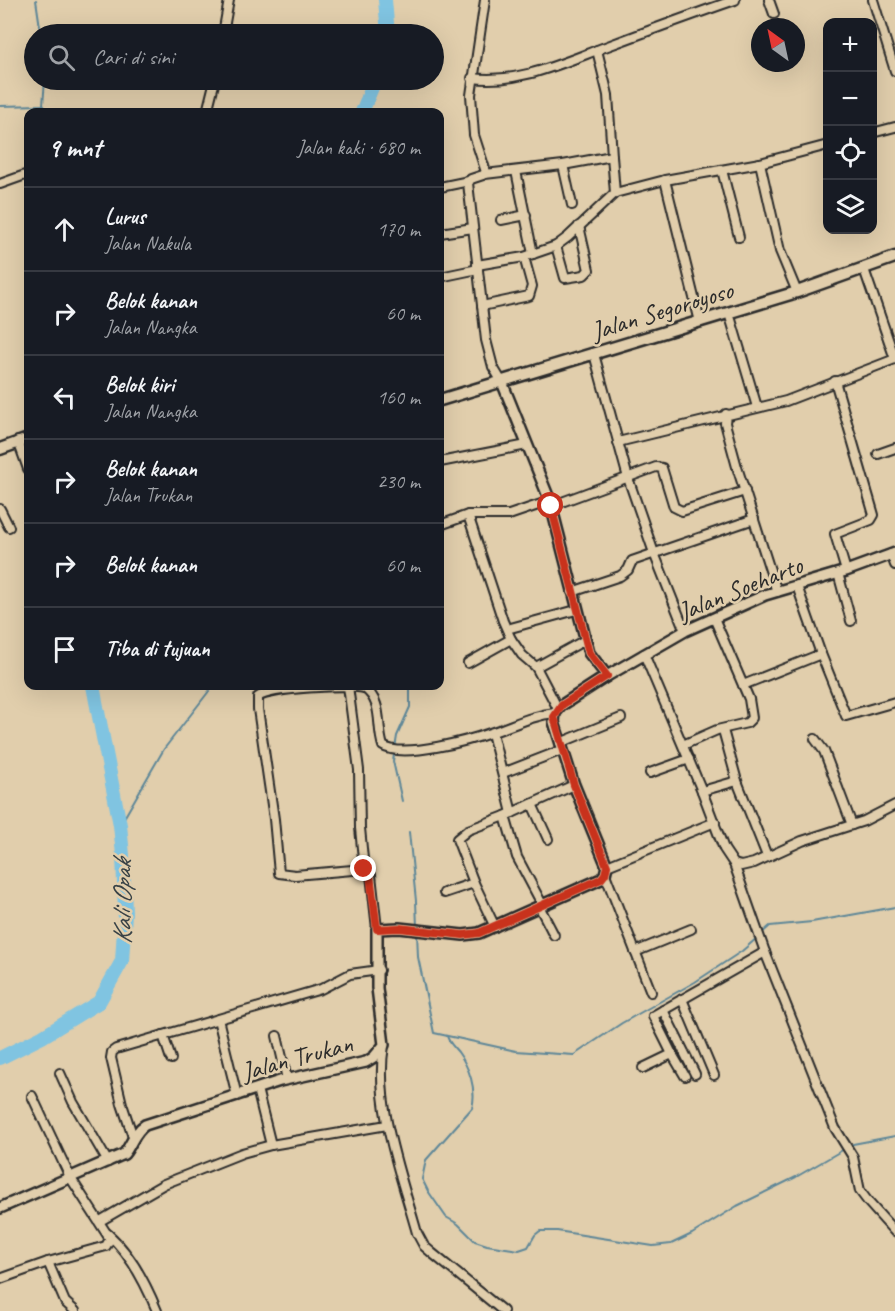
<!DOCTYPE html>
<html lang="id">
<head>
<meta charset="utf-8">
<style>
	:root { --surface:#171b24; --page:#242831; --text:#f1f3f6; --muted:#9ea1a6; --line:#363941 }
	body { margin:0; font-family:Caveat,sans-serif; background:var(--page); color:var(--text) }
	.controls { position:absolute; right:18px; top:18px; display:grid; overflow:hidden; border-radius:12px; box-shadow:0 6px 24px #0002 }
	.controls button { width:54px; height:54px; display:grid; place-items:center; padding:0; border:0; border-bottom:2px solid var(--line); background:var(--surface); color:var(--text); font:30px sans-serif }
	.compass { position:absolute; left:751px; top:18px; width:54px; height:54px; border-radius:50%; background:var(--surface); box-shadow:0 6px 24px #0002; rotate:327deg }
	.stop { position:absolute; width:18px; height:18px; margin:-14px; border:4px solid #c8321e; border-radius:50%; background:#fff }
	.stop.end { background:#c8321e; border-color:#fff; box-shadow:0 2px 6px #0008 }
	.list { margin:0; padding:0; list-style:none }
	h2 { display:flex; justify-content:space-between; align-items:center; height:78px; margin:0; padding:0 24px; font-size:26px }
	h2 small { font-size:20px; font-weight:400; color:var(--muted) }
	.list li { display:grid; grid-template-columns:39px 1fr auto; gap:18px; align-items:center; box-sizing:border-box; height:84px; padding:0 24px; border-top:2px solid var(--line) }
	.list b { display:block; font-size:22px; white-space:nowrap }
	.list p { margin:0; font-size:20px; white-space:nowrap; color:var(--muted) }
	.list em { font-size:20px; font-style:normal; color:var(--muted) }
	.icon { flex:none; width:33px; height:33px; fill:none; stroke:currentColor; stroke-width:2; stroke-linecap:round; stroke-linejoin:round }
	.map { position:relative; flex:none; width:895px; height:1311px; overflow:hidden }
	.search { position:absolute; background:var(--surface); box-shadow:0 6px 24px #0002; left:24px; top:24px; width:420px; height:66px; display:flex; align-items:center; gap:15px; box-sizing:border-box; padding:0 21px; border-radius:33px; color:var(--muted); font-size:22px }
	.panel { position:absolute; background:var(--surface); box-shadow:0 6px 24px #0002; left:24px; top:108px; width:420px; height:582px; border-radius:12px }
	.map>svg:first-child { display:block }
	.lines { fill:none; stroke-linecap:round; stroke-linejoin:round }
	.stream { stroke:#5e8798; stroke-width:2 }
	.river { stroke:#80c4e1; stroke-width:14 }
	.minor-casing { stroke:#2b2b2b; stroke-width:12 }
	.tertiary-casing { stroke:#2b2b2b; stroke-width:14 }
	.secondary-casing { stroke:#2b2b2b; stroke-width:15 }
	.minor { stroke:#e1ceac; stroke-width:8 }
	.tertiary { stroke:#e1ceac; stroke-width:9 }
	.secondary { stroke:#e1ceac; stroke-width:10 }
	.route { stroke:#c8321e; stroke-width:8 }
	.labels { text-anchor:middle; stroke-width:5; stroke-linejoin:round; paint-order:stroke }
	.street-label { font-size:26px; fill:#2b2b2b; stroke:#e1ceac }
	.water-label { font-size:27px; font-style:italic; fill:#384246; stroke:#e1ceac }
</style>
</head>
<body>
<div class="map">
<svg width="895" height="1311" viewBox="0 0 895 1311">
	<rect width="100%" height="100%" fill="#e1ceac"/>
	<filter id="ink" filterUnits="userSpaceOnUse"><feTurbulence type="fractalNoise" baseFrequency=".0167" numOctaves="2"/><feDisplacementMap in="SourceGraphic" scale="12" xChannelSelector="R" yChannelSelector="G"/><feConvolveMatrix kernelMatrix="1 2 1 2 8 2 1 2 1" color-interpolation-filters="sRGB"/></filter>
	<g filter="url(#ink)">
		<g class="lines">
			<!-- stream -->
			<g class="stream">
				<polyline points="36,0 41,34"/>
				<polyline points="45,80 43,105 49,112"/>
				<polyline points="0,106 43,105"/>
				<polyline points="402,801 393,761 397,736 410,707 410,686"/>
				<polyline points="120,825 164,749 213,686"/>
				<polyline points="409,832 416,901 417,927"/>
				<polyline points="417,932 418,957 434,1033 516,1051 574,1055 622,1023 695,982 742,951 757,938"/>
				<polyline points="761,934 770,926 812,922 895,907"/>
				<path d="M447 1036C449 1043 453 1046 458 1052 469 1067 477 1089 472 1108L426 1160 422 1179 428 1191 446 1217 458 1224 475 1241 487 1245 519 1250 528 1247 535 1235 540 1231H557L653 1246 671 1244 692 1234 737 1206 796 1177 853 1144 895 1136"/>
			</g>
			<!-- river -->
			<g class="river">
				<polyline points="385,0 388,34"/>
				<polyline points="362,112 375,80"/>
				<polyline points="0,1058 42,1037 99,1002 122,961 125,913 123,855 120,825 93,686"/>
			</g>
			<defs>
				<g id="minor">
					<polyline points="485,0 471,95 474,135 486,172 483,175 471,179 468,183 486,340 493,367 502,382"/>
					<polyline points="769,0 774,14"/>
					<polyline points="873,0 895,71"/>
					<polyline points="223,34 229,0"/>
					<polyline points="597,50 608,95 612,156"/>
					<path d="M472 78C519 84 562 63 605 47 648 31 691 15 735 0"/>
					<polyline points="207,112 215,80"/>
					<polyline points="872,133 895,127"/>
					<polyline points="760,163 780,251 797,292"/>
					<polyline points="563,165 572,205"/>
					<polyline points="722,170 739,237"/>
					<polyline points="516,171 533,254"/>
					<polyline points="485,174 563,165 612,156 615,193"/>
					<polyline points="665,180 700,322"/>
					<polyline points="0,184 28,174"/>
					<polyline points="440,187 469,181"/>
					<polyline points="501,220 526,215"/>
					<polyline points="440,233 473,228"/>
					<polyline points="556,246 565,278 584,275 589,270 579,226"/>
					<polyline points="477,265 524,257 556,246 568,237 615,193 665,180 760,163 828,145"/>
					<polyline points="440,277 478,269"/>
					<polyline points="482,306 529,296 532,286 524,257"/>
					<polyline points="729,313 757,407"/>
					<polyline points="594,354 628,478 654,553 685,631"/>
					<polyline points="835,381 874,515 871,520 835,534 846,571"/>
					<polyline points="726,414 725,423 737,467 777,592"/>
					<polyline points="18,441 28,469"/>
					<polyline points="618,442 786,401 895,359 864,269"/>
					<polyline points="878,454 895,448"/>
					<polyline points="440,462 527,445"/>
					<polyline points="551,506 656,467 662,468 674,507 682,511 745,491"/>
					<polyline points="0,509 9,527"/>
					<polyline points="468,515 503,621 511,639 522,655 536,667 558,709"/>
					<polyline points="440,525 468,515 509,515 550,501"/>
					<polyline points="891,554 895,565"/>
					<polyline points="838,573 851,621"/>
					<polyline points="797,586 821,654 846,716 895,702"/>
					<polyline points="572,592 620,576 628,570 632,561 754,519"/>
					<polyline points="507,629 576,610"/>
					<polyline points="644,654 702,791 724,849 734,864 741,866 754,863 802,841 864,821 895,805"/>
					<polyline points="468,663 511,639"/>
					<polyline points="536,667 585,640"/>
					<polyline points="743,685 821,654"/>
					<polyline points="348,686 359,770 360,828 364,869 371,875 377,929"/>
					<polyline points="723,730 737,781 767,856"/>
					<polyline points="492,733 512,813"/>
					<polyline points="815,739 824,751 852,825"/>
					<polyline points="560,743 621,718"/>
					<polyline points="683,745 717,730 747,723 752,718 749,699 714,618"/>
					<polyline points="503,773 562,750"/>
					<polyline points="650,773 689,759"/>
					<polyline points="702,791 737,781"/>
					<polyline points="532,804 548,839"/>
					<polyline points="505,816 517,857 543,906"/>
					<polyline points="734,864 765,952 835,1128 853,1157 860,1191 869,1203 895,1232"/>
					<polyline points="607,866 715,822"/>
					<path d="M364 869 295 875 279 873 274 819 258 709V697C269 688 349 684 364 688 384 702 376 726 383 746 403 759 471 740 493 732 514 725 533 715 555 713"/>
					<polyline points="605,874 651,992"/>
					<polyline points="444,893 474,883"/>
					<polyline points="540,908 554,935"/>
					<polyline points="495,927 474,883 457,839 468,830 505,816 574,785"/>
					<polyline points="635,952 691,929"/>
					<polyline points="682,999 714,1075"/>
					<polyline points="663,1010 695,1074"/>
					<polyline points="218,1019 237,1096"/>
					<polyline points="163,1035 171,1059"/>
					<polyline points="277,1036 287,1079"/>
					<path d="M384 1045C374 1105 401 1175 417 1233L424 1246 432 1253 503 1311"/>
					<polyline points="672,1054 653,1016 765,952"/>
					<polyline points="643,1068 672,1054 685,1076"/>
					<polyline points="60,1073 73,1102 108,1162"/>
					<polyline points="257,1089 271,1145"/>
					<polyline points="133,1137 122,1104 111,1058 112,1052 116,1049 321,989 350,974 379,970"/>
					<polyline points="100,1221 164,1184 242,1153 271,1145 387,1125"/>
					<path d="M108 1234C131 1254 146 1284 157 1311"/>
					<polyline points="48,1262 65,1302 75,1311"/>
					<polyline points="0,1279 48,1262 106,1246 110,1239 70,1177 32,1096"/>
				</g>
				<g id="tertiary">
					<polyline points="502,382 550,501 589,653 607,676"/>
					<path d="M0 1208 124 1154C132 1144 134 1132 145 1125L280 1081 366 1062 374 1057 384 1045 377 988V929L399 928 463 935 479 933 601 879 605 874 607 866 574 785 554 722 555 713 562 705 607 676 685 631 765 595 846 571 895 553"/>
				</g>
				<g id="secondary">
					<polyline points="440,400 797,292 895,257"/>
					<polyline points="0,449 28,439"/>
				</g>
			</defs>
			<!-- minor casing -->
			<use href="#minor" class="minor-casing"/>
			<!-- tertiary casing -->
			<use href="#tertiary" class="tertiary-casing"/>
			<!-- secondary casing -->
			<use href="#secondary" class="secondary-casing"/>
			<!-- minor -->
			<use href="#minor" class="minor"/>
			<!-- tertiary -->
			<use href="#tertiary" class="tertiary"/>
			<!-- secondary -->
			<use href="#secondary" class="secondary"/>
		</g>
	</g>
	<g class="lines" filter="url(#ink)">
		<!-- route -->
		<polyline class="route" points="364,869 370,875 377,929 399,928 463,935 479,933 601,879 605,874 607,866 574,785 554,717 562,705 607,676 589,653 551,506"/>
	</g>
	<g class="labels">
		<!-- street labels -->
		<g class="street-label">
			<text transform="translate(662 310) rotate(-17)" y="9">Jalan Segoroyoso</text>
			<text transform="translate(740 588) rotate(-22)" y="9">Jalan Soeharto</text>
			<text transform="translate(297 1057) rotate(-15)" y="9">Jalan Trukan</text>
		</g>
		<!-- water labels -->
		<g class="water-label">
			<text transform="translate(122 902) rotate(-90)" y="9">Kali Opak</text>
		</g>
	</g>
</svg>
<div class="controls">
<button>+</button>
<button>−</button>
<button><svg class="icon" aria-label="locate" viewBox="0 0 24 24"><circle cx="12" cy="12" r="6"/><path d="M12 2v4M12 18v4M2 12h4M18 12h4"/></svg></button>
<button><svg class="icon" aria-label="layers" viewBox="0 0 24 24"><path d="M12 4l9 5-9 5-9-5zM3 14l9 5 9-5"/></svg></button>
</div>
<svg class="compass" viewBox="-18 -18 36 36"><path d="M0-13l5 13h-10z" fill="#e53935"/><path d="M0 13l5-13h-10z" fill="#9ea1a6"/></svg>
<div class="stop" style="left:551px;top:506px"></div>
<div class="stop end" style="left:364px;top:869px"></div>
<div class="search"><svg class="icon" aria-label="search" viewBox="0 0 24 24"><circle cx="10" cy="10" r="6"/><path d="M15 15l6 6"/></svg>Cari di sini</div>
<section class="panel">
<h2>9 mnt<small>Jalan kaki · 680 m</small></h2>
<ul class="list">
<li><svg class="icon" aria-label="ahead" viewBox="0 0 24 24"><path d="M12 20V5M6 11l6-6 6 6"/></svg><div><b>Lurus</b><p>Jalan Nakula</p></div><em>170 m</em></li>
<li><svg class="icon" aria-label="right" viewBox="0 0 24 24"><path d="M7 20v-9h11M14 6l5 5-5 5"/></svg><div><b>Belok kanan</b><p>Jalan Nangka</p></div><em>60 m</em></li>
<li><svg class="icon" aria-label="left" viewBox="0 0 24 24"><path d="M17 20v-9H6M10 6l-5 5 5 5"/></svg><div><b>Belok kiri</b><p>Jalan Nangka</p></div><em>160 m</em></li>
<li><svg class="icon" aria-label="right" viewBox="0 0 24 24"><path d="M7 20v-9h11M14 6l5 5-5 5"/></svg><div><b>Belok kanan</b><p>Jalan Trukan</p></div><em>230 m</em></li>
<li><svg class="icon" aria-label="right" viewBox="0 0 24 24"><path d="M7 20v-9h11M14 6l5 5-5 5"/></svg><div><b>Belok kanan</b></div><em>60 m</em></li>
<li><svg class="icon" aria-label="arrive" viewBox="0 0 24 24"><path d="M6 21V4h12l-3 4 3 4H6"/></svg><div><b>Tiba di tujuan</b></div></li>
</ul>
</section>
</div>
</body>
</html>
